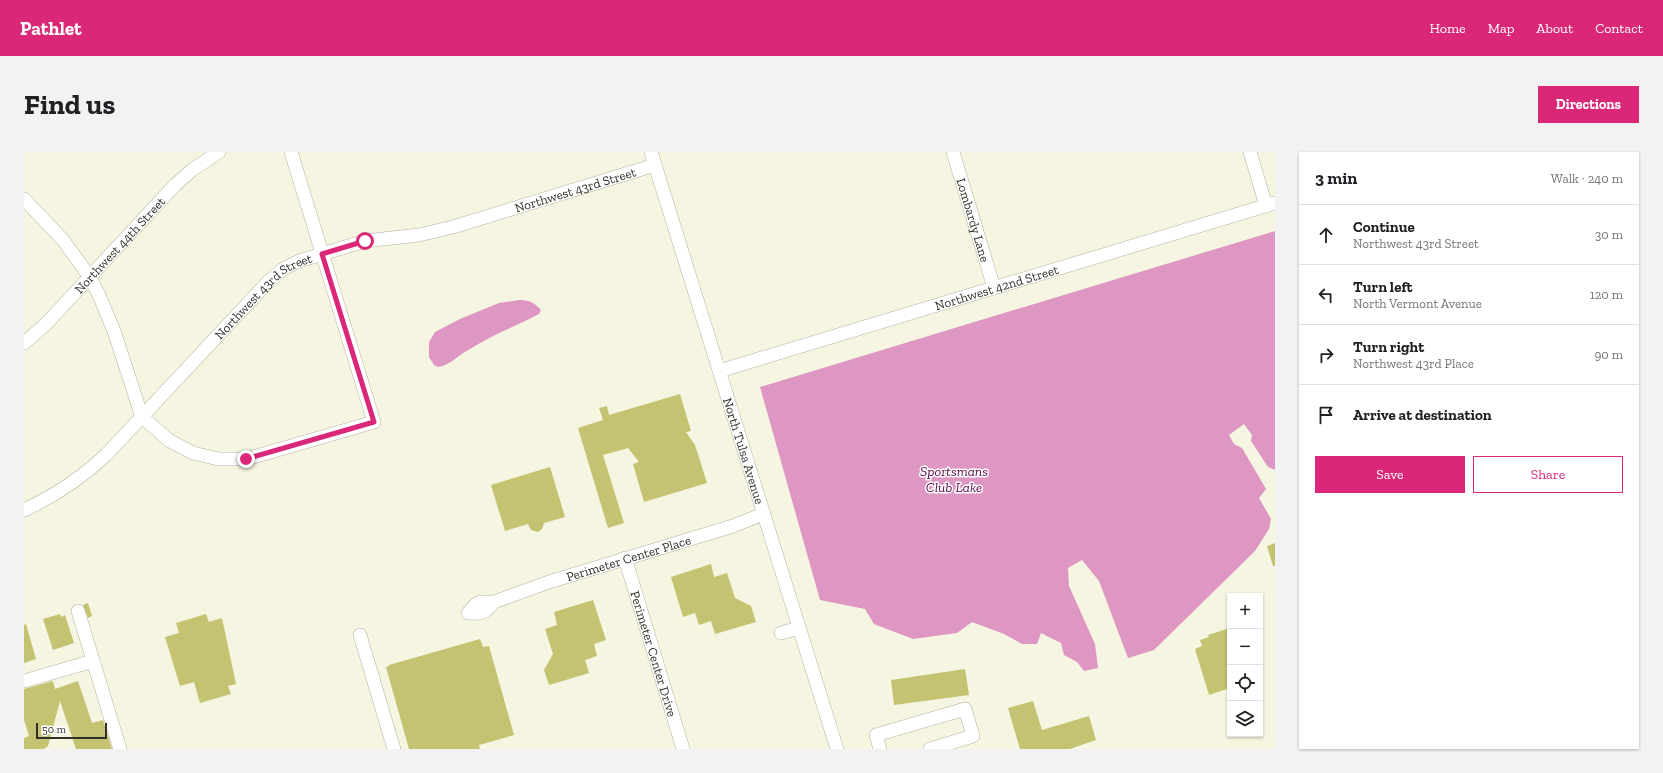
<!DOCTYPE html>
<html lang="en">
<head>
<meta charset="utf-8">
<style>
	:root { --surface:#fff; --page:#f2f2f2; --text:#202124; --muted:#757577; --line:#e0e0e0; --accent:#db2777 }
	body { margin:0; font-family:"Zilla Slab",serif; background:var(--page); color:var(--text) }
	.controls { position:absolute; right:12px; bottom:12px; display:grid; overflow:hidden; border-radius:0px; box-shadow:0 1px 3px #0004 }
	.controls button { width:36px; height:36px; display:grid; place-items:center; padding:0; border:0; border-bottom:1px solid var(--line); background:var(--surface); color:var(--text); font:20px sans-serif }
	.scale { position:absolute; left:12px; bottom:10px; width:71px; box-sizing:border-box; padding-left:4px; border:2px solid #31312a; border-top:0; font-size:11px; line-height:14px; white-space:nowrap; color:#31312a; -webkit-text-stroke:3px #fff; paint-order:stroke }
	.stop { position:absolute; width:12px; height:12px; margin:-9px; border:3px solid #db2777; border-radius:50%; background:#fff }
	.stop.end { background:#db2777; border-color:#fff; box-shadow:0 1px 4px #0008 }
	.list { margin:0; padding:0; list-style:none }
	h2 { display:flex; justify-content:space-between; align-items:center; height:52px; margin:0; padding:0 16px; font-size:17px }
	h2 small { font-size:13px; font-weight:400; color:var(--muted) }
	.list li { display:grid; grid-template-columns:26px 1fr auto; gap:12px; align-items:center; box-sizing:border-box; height:60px; padding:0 16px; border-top:1px solid var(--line) }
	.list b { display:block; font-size:15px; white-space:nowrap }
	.list p { margin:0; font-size:13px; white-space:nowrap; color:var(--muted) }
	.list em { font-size:13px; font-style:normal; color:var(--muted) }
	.actions { display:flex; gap:8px; padding:12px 16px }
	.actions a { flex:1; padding:9px 0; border:1px solid var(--accent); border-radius:0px; text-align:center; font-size:14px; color:var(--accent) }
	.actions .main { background:var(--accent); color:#fff }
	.icon { flex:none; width:22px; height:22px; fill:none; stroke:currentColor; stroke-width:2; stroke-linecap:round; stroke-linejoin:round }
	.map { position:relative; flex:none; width:1251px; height:597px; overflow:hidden; border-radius:0px }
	header { display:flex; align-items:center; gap:24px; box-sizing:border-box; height:56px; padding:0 20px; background:var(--accent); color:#fff }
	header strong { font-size:19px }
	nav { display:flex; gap:22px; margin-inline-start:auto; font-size:14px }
	.intro { display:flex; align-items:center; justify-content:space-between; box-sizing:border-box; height:96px; padding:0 24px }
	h1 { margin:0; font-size:28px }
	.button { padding:10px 18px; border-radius:0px; background:var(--accent); color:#fff; font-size:14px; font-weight:700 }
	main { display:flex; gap:24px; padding:0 24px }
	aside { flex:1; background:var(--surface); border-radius:0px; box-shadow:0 1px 3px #0004 }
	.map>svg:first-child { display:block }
	.water { fill:#de96c3 }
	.building { fill:#c3c372 }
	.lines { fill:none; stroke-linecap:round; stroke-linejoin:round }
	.minor-casing { stroke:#b0b19e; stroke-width:14 }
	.minor { stroke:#fff; stroke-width:13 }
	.route { stroke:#db2777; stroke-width:5 }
	.labels { text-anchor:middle; stroke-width:3; stroke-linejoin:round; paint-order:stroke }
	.street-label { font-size:13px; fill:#31312a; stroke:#fff }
	.water-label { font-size:14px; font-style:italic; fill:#5c0446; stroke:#fff }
</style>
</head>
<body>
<header>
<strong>Pathlet</strong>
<nav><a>Home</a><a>Map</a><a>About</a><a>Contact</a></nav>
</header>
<div class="intro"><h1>Find us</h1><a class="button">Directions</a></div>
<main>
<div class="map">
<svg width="1251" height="597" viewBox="0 0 1251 597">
	<rect width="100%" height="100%" fill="#f5f5e1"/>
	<!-- water -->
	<g class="water">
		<polygon points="1251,79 1251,318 1244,315 1227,289 1228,283 1220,272 1205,283 1210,292 1218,296 1242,337 1235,346 1247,367 1245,377 1231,399 1130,498 1104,506 1075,429 1058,408 1044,416 1045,434 1071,492 1074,516 1060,519 1053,510 1040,503 1037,491 1017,481 1013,492 998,492 980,482 948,470 933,481 889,487 850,472 841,457 796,448 736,235"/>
		<path d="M495 148C504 148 510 150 517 158L515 162C492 174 468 183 446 197 434 203 427 213 414 215L410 213 405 205V190L411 180 436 167 475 151Z"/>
	</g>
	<!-- building -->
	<g class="building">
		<polygon points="656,242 667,279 662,280 671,293 683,331 620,350 609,312 615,310 604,296 579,303 600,371 584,376 554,276 579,268 575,256 583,254 585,263"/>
		<polygon points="526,315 541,365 520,371 518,377 514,380 507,378 504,372 481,379 467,333"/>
		<polygon points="1251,391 1251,414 1249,414 1243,394"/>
		<polygon points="687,412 690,425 703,421 711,446 727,454 732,470 691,482 687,469 675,473 671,461 659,465 647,425"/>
		<polygon points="569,448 582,488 570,492 573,504 561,508 565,521 525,533 520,518 529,502 521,477 533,473 530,460"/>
		<polygon points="64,451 68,464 64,466 59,453"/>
		<polygon points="36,462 37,465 41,463 50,491 29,498 19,467"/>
		<polygon points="182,462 185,470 198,466 212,532 204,534 207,542 176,551 170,530 156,534 141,485 155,481 152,471"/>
		<polygon points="2,472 12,507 0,511 0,473"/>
		<polygon points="1206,476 1206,536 1185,543 1171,497 1178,494 1176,488 1185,485 1184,483"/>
		<polygon points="456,487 459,495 465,494 490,583 455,593 456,597 385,597 362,515 365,514 365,513"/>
		<polygon points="941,517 945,543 870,553 867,528"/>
		<polygon points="29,529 31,537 54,529 68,571 79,568 88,597 52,597 36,549 24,594 20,597 0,597 0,586 5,584 0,568 0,537"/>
		<polygon points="1009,549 1018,578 1065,564 1072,588 1046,597 996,597 984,556"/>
	</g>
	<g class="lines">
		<defs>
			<g id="minor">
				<path id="s1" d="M627 0 813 597"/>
				<path id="s2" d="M929 0 970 136"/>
				<polyline points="1226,0 1242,54"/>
				<polyline points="0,47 39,88 65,124 75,143 90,179 118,265 146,289 169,301 182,304 194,307 222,307 350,270 267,0"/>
				<path id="s3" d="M0 191 21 173 151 33 168 18 195 0"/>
				<path id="s4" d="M695 219 1251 51"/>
				<path id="s5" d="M0 358C31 344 57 326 82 303L244 130 259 117 275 109 341 89 395 83 429 75 631 13"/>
				<path id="s6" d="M601 406 659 597"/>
				<path id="s7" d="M470 450C463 460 457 462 444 461L452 452 456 450H470L525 430 709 374 739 362"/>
				<polyline points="54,459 96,597"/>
				<polyline points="757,481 775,476"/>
				<polyline points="336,483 370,597"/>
				<polyline points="0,529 69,509"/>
				<polyline points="856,597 852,583 941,557 949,584 906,597"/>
			</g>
		</defs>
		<!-- minor casing -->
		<use href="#minor" class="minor-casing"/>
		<!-- minor -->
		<use href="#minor" class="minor"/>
	</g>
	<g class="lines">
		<!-- route -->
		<polyline class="route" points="222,307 350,270 298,102 341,89"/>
	</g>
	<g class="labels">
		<!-- street labels -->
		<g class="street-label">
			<text dy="5" stroke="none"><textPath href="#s5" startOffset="660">Northwest 43rd Street</textPath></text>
			<text dy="5" stroke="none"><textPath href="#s2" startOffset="71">Lombardy Lane</textPath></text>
			<text dy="5" stroke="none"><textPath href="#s3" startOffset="137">Northwest 44th Street</textPath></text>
			<text dy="5" stroke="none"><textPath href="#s4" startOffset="290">Northwest 42nd Street</textPath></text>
			<text dy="5" stroke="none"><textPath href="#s5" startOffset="324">Northwest 43rd Street</textPath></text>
			<text dy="5" stroke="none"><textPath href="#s1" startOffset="313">North Tulsa Avenue</textPath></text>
			<text dy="5" stroke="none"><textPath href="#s7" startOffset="202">Perimeter Center Place</textPath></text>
			<text dy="5" stroke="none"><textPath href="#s6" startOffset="100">Perimeter Center Drive</textPath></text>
		</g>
		<!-- water labels -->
		<g class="water-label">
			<text x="930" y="324">Sportsmans<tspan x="930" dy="16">Club Lake</tspan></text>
		</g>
	</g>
</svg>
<div class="controls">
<button>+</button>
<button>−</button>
<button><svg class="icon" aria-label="locate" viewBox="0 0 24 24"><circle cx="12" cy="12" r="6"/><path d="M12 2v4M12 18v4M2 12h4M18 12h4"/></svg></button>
<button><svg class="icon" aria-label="layers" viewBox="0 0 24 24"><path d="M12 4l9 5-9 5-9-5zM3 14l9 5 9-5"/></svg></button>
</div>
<div class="scale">50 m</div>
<div class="stop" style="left:341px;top:89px"></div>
<div class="stop end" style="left:222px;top:307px"></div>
</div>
<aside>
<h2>3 min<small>Walk · 240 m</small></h2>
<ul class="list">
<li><svg class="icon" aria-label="ahead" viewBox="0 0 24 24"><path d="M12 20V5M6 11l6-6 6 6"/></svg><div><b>Continue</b><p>Northwest 43rd Street</p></div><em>30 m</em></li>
<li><svg class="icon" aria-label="left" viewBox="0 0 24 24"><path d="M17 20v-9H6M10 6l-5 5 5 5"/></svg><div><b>Turn left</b><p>North Vermont Avenue</p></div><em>120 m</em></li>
<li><svg class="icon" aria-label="right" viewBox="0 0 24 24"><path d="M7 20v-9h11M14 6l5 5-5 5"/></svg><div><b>Turn right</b><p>Northwest 43rd Place</p></div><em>90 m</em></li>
<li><svg class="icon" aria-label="arrive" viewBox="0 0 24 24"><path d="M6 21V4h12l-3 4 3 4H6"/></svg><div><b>Arrive at destination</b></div></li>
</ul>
<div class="actions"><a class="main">Save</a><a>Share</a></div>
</aside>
</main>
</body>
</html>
